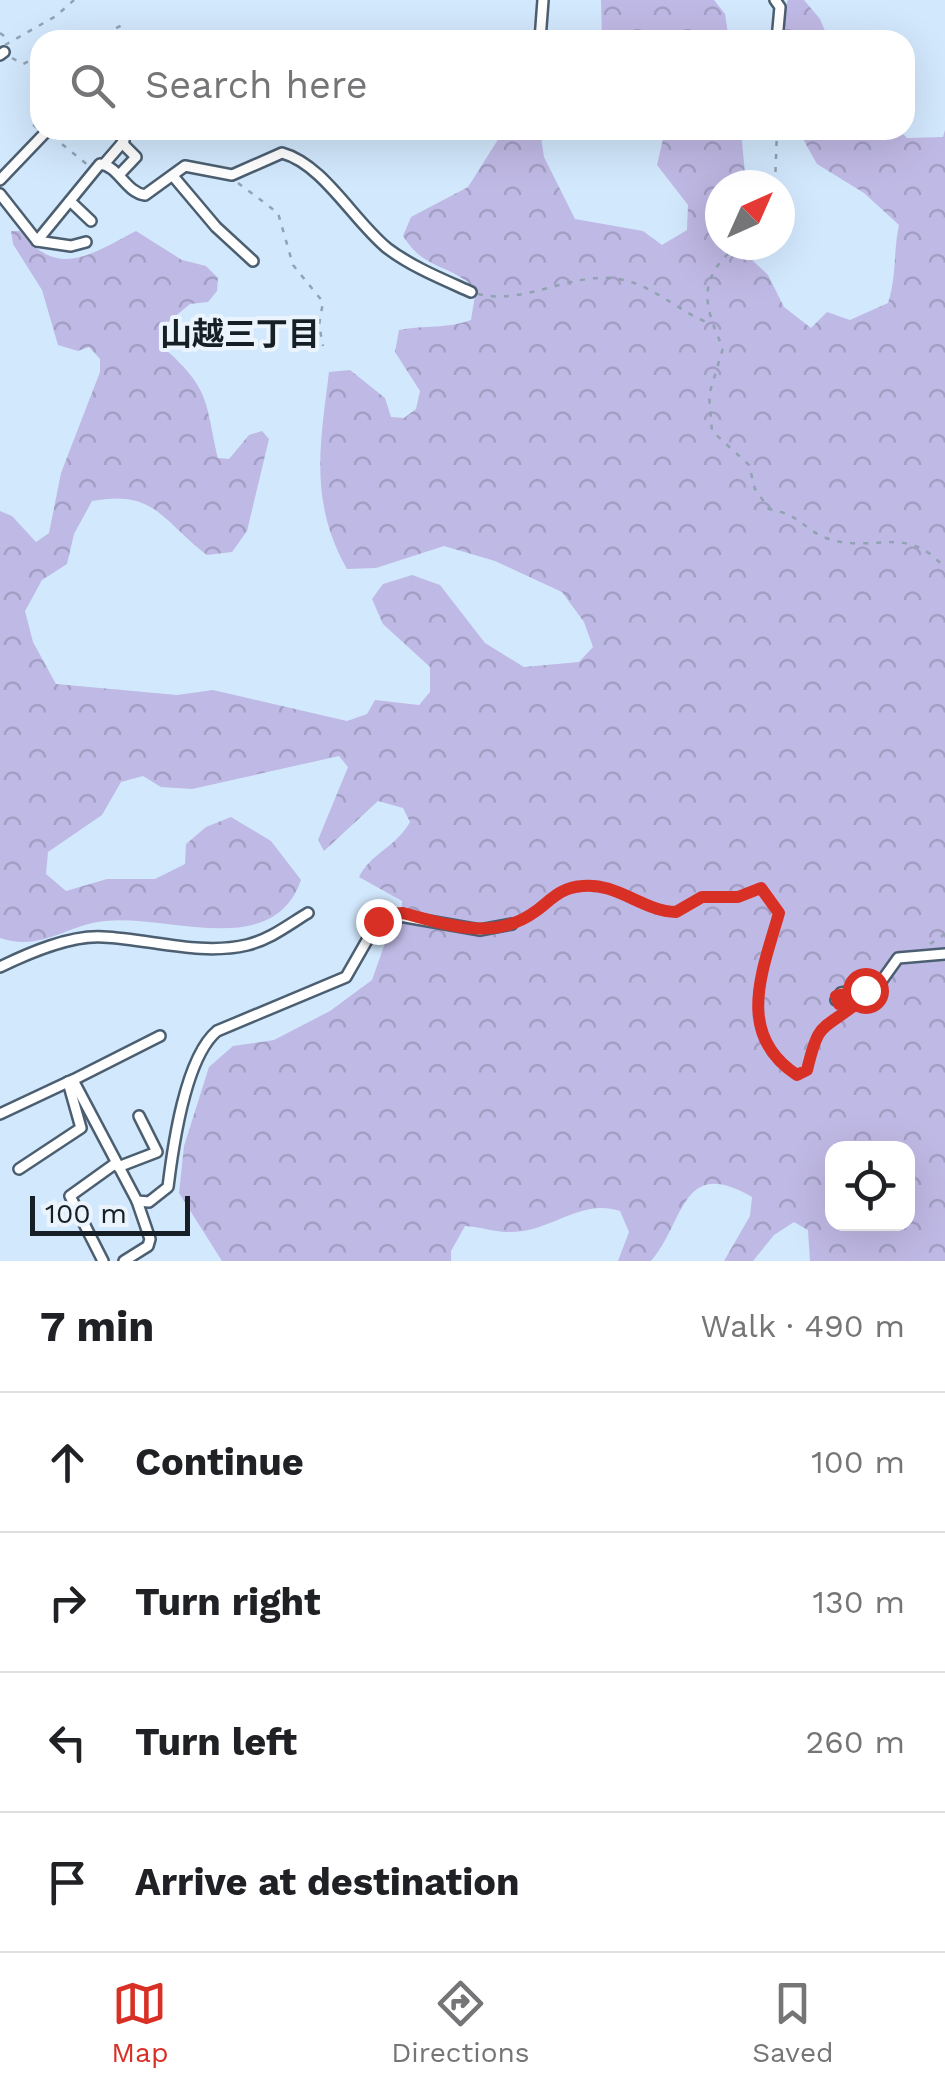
<!DOCTYPE html>
<html lang="en">
<head>
<meta charset="utf-8">
<style>
	:root { --surface:#fff; --page:#f2f2f2; --text:#202124; --muted:#757577; --line:#e0e0e0; --accent:#d93025 }
	body { margin:0; font-family:"Work Sans","Noto Sans JP",sans-serif; background:var(--page); color:var(--text) }
	.controls { position:absolute; right:30px; bottom:30px; display:grid; overflow:hidden; border-radius:20px; box-shadow:0 10px 40px #0002 }
	.controls button { width:90px; height:90px; display:grid; place-items:center; padding:0; border:0; border-bottom:2px solid var(--line); background:var(--surface); color:var(--text); font:50px sans-serif }
	.compass { position:absolute; left:705px; top:170px; width:90px; height:90px; border-radius:50%; background:var(--surface); box-shadow:0 10px 40px #0002; rotate:45deg }
	.scale { position:absolute; left:30px; bottom:25px; width:160px; box-sizing:border-box; padding-left:10px; border:5px solid #171f26; border-top:0; font-size:28px; line-height:35px; white-space:nowrap; color:#171f26; -webkit-text-stroke:8px #ebf4fc; paint-order:stroke }
	.stop { position:absolute; width:30px; height:30px; margin:-22px; border:8px solid #d93025; border-radius:50%; background:#fff }
	.stop.end { background:#d93025; border-color:#fff; box-shadow:0 2px 10px #0008 }
	.list { margin:0; padding:0; list-style:none }
	h2 { display:flex; justify-content:space-between; align-items:center; height:130px; margin:0; padding:0 40px; font-size:42px }
	h2 small { font-size:32px; font-weight:400; color:var(--muted) }
	.list li { display:grid; grid-template-columns:65px 1fr auto; gap:30px; align-items:center; box-sizing:border-box; height:140px; padding:0 40px; border-top:2px solid var(--line) }
	.list b { display:block; font-size:38px; white-space:nowrap }
	.list em { font-size:32px; font-style:normal; color:var(--muted) }
	.icon { flex:none; width:55px; height:55px; fill:none; stroke:currentColor; stroke-width:2; stroke-linecap:round; stroke-linejoin:round }
	.map { position:relative; flex:none; width:945px; height:1261px; overflow:hidden }
	.search { position:absolute; background:var(--surface); box-shadow:0 10px 40px #0002; left:30px; right:30px; top:30px; height:110px; display:flex; align-items:center; gap:25px; box-sizing:border-box; padding:0 35px; border-radius:30px; color:var(--muted); font-size:38px }
	.sheet { height:690px; background:var(--surface) }
	nav { display:flex; justify-content:space-around; align-items:center; box-sizing:border-box; height:140px; border-top:2px solid var(--line); background:var(--surface); font-size:28px; color:var(--muted) }
	nav a { display:grid; justify-items:center; gap:5px }
	nav .on { color:var(--accent) }
	.map>svg:first-child { display:block }
	.forest { fill:url(#forest-crowns); fill-rule:evenodd }
	.lines { fill:none; stroke-linecap:round; stroke-linejoin:round }
	.street-casing { stroke:#4c5f71; stroke-width:14 }
	.path { stroke:#91a2b2; stroke-width:2.5; stroke-dasharray:5 8; stroke-linecap:butt }
	.street { stroke:#fff; stroke-width:9 }
	.route { stroke:#d93025; stroke-width:12 }
	.labels { text-anchor:middle; stroke-width:8; stroke-linejoin:round; paint-order:stroke }
	.neighbourhood-label { font-size:32px; font-weight:bold; fill:#171f26; stroke:#ebf4fc }
</style>
</head>
<body>
<div class="map">
<svg width="945" height="1261" viewBox="0 0 945 1261">
	<defs>
		<pattern id="forest-crowns" width="20" height="18" patternUnits="userSpaceOnUse" patternTransform="scale(2.5)"><rect width="20" height="18" fill="#bfb9e5"/><path d="M2 6a3 3 0 1 1 6 0M12 15a3 3 0 1 1 6 0" fill="none" stroke="#a39fc4"/></pattern>
	</defs>
	<rect width="100%" height="100%" fill="#d2e8fd"/>
	<!-- forest -->
	<g class="forest">
		<polygon points="601,0 714,0 725,14 729,40 602,40"/>
		<polygon points="788,0 804,0 820,19 829,40 786,40 784,11"/>
		<path d="M504 130H540L544 157 575 219 643 231 662 245 687 230 688 205 657 165 665 130H741L746 185H720V245H747L750 258 768 275 784 307 811 328 827 312 850 320 888 303C897 276 893 252 899 225L864 193 817 164 798 130H899L907 138 943 137 945 130V1261H810L808 1230 794 1222 774 1235 753 1261H724L750 1216 752 1197C681 1155 685 1222 651 1261H618L629 1232 620 1211C581 1198 552 1231 513 1232 498 1233 481 1227 465 1226L451 1251V1261H222L179 1193 184 1146 209 1067 233 1046 274 1040 330 1011 372 980 385 943 401 924 402 901 359 877C371 853 395 848 410 822L403 808 378 801 324 851 318 840 348 767 339 756 192 789 161 787 143 776 121 782 102 815 48 852 46 874 66 891 107 879H155L185 864 186 844 206 827 231 817 271 841 301 880C273 961 168 914 105 921 66 925 41 952 0 938V511L12 516 36 542 49 533 61 473 100 372V359L89 347 78 351 58 345 42 290 13 244 11 231H20C58 281 93 253 136 231L182 260 206 266 218 278 217 291 208 302 190 304 167 323 165 349C211 390 205 402 218 458L229 459 249 435 262 431 269 439 247 531 232 552 207 555C162 521 155 489 92 501L74 534 67 564 42 580 25 611 33 642 56 684 177 695 213 690 347 721 367 714 375 700 419 705 430 692V667L383 624 372 599 383 584 412 575 440 585 485 643 524 667 579 662 593 647 584 622 562 592 495 561 444 546 376 568 347 569C309 502 320 445 329 372L350 370 385 398 391 417 404 418 416 409 420 391 395 352 399 330C425 325 447 329 471 320L476 289C449 263 425 271 403 236L411 217 468 187ZM832 1148H908V1224H832Z"/>
	</g>
	<g class="lines">
		<defs>
			<g id="street">
				<polyline points="775,0 780,7 777,40"/>
				<polyline points="540,40 543,0"/>
				<polyline points="0,55 4,52"/>
				<polyline points="105,163 124,141"/>
				<polyline points="119,175 136,157 122,143"/>
				<polyline points="173,176 216,227 253,261"/>
				<polyline points="0,180 44,134"/>
				<path d="M0 194 37 241 100 164C119 166 125 192 145 195L185 166 232 175 282 153C323 164 353 220 387 248 412 267 442 279 471 292"/>
				<polyline points="70,201 91,221"/>
				<polyline points="37,241 71,246 86,242"/>
				<path d="M0 967C29 953 70 935 103 937 150 939 200 956 247 945 271 939 288 925 308 913"/>
				<polyline points="856,1004 836,1000 841,993 878,986 898,958 945,954"/>
				<polyline points="73,1080 160,1036"/>
				<path d="M68 1082 73 1080 137 1201 149 1202 168 1187C173 1146 185 1058 217 1031L346 977 378 921 388 914 480 930 512 924"/>
				<polyline points="0,1114 68,1082"/>
				<polyline points="118,1167 157,1152 139,1116"/>
				<polyline points="19,1169 81,1128 68,1082"/>
				<polyline points="103,1261 70,1196 116,1163"/>
				<polyline points="124,1261 148,1246 150,1239 137,1201"/>
			</g>
		</defs>
		<!-- street casing -->
		<use href="#street" class="street-casing"/>
		<!-- path -->
		<g class="path">
			<polyline points="0,33 8,39"/>
			<polyline points="93,40 124,24"/>
			<polyline points="5,45 56,16 74,0"/>
			<polyline points="12,58 23,64 40,56"/>
			<polyline points="37,128 30,122 40,111"/>
			<polyline points="52,136 89,166"/>
			<polyline points="238,183 278,213 293,265 323,302 319,325 323,346"/>
			<polyline points="775,185 777,130"/>
			<path d="M738 245C697 278 703 304 723 348L709 395 712 431 749 465 755 489 769 509C801 515 803 529 826 538 873 555 905 522 945 568"/>
			<path d="M478 294C523 305 565 275 611 278 650 281 676 311 711 324"/>
			<path d="M522 919C536 911 547 897 561 891 606 873 634 910 676 913L702 897H738L761 888 779 913C774 931 764 948 761 966 754 1004 758 1065 803 1076 818 1049 812 1029 843 1013"/>
			<polyline points="930,944 945,934"/>
		</g>
		<!-- street -->
		<use href="#street" class="street"/>
	</g>
	<g class="lines">
		<!-- route -->
		<path class="route" d="M378 921 388 914 403 913C449 925 494 942 536 911 552 899 560 888 582 886 617 882 642 911 676 912L702 897H738L761 888 779 913C763 970 734 1034 797 1075L807 1070C819 1021 820 1032 856 1004H839L836 996 865 990"/>
	</g>
	<g class="labels">
		<!-- neighbourhood labels -->
		<g class="neighbourhood-label">
			<text x="240" y="345">山越三丁目</text>
		</g>
	</g>
</svg>
<div class="controls">
<button><svg class="icon" aria-label="locate" viewBox="0 0 24 24"><circle cx="12" cy="12" r="6"/><path d="M12 2v4M12 18v4M2 12h4M18 12h4"/></svg></button>
</div>
<svg class="compass" viewBox="-18 -18 36 36"><path d="M0-13l5 13h-10z" fill="#e53935"/><path d="M0 13l5-13h-10z" fill="#757577"/></svg>
<div class="scale">100 m</div>
<div class="stop" style="left:865px;top:990px"></div>
<div class="stop end" style="left:378px;top:921px"></div>
<div class="search"><svg class="icon" aria-label="search" viewBox="0 0 24 24"><circle cx="10" cy="10" r="6"/><path d="M15 15l6 6"/></svg>Search here</div>
</div>
<section class="sheet">
<h2>7 min<small>Walk · 490 m</small></h2>
<ul class="list">
<li><svg class="icon" aria-label="ahead" viewBox="0 0 24 24"><path d="M12 20V5M6 11l6-6 6 6"/></svg><div><b>Continue</b></div><em>100 m</em></li>
<li><svg class="icon" aria-label="right" viewBox="0 0 24 24"><path d="M7 20v-9h11M14 6l5 5-5 5"/></svg><div><b>Turn right</b></div><em>130 m</em></li>
<li><svg class="icon" aria-label="left" viewBox="0 0 24 24"><path d="M17 20v-9H6M10 6l-5 5 5 5"/></svg><div><b>Turn left</b></div><em>260 m</em></li>
<li><svg class="icon" aria-label="arrive" viewBox="0 0 24 24"><path d="M6 21V4h12l-3 4 3 4H6"/></svg><div><b>Arrive at destination</b></div></li>
</ul>
</section>
<nav>
<a class="on"><svg class="icon" aria-label="map" viewBox="0 0 24 24"><path d="M3 6l6-2 6 2 6-2v14l-6 2-6-2-6 2zM9 4v14M15 6v14"/></svg>Map</a>
<a><svg class="icon" aria-label="directions" viewBox="0 0 24 24"><path d="M12 3l9 9-9 9-9-9zM9 14v-3h6M13 9l2 2-2 2"/></svg>Directions</a>
<a><svg class="icon" aria-label="saved" viewBox="0 0 24 24"><path d="M7 4h10v16l-5-4-5 4z"/></svg>Saved</a>
</nav>
</body>
</html>
